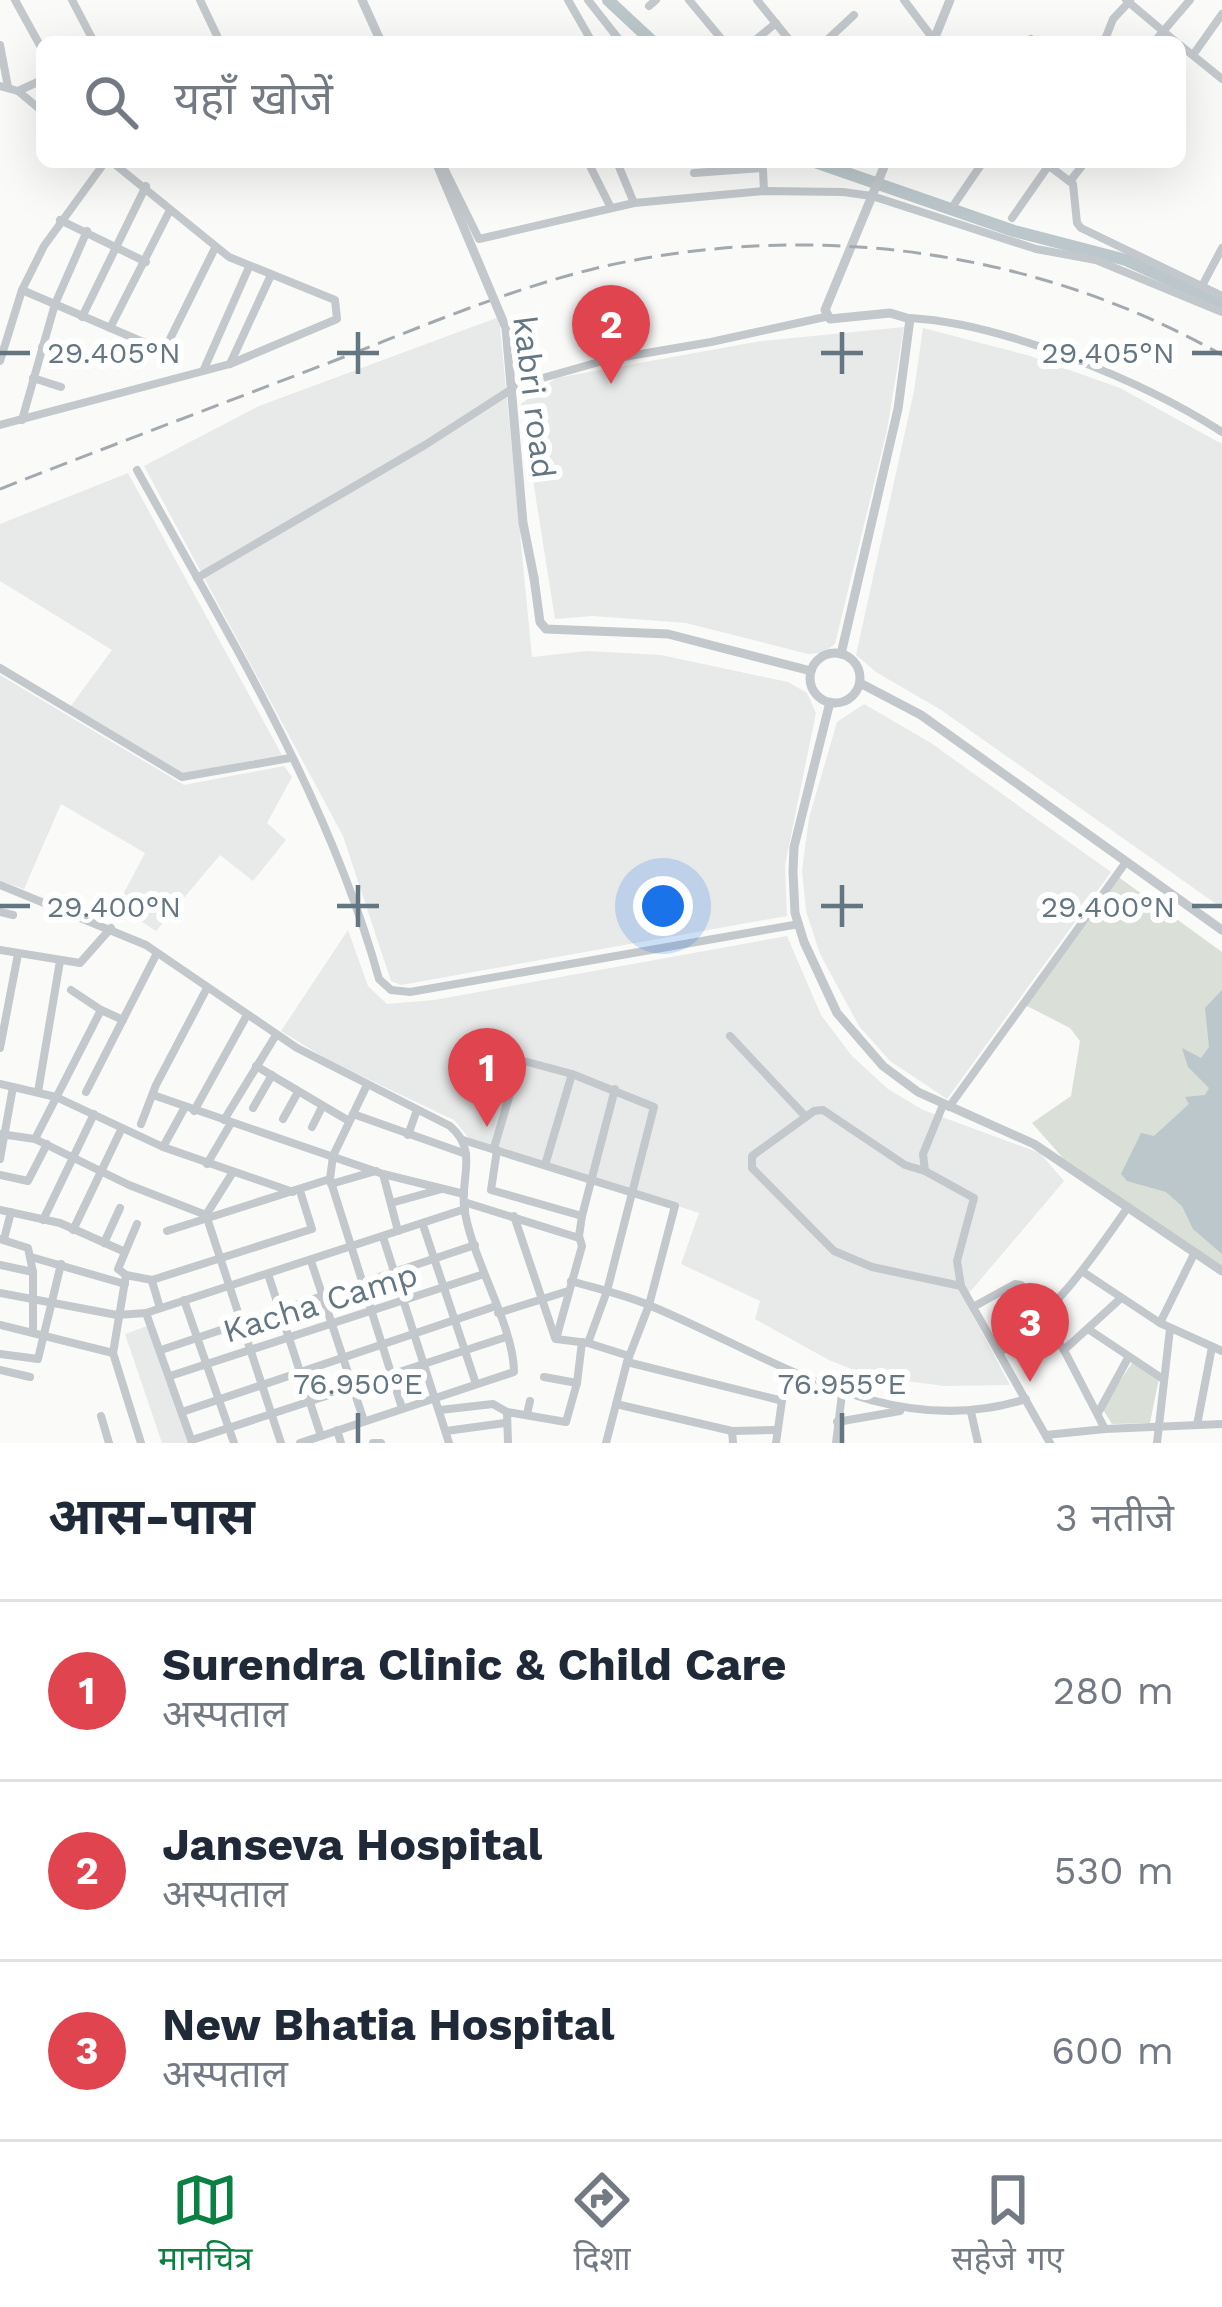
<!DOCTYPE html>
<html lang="hi">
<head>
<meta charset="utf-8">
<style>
	:root { --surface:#fff; --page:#f6f6f7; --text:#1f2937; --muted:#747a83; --line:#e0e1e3; --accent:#0b8043 }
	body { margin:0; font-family:"Work Sans","Noto Sans Devanagari",sans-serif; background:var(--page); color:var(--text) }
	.you { position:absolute; left:663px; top:906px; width:42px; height:42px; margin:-30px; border:9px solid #fff; border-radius:50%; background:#1a73e8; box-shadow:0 0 0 18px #1a73e833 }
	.badge { display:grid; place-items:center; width:78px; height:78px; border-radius:50%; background:var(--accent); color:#fff; font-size:39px; font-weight:700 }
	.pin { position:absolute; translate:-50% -99px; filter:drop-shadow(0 3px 6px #0008) }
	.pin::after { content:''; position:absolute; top:63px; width:42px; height:36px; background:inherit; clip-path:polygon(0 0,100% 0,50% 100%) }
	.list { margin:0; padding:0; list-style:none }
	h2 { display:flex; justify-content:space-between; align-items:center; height:156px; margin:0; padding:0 48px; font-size:51px }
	h2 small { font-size:39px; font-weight:400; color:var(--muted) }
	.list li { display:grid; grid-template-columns:78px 1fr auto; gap:36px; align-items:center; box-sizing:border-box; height:180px; padding:0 48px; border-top:3px solid var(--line) }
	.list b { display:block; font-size:45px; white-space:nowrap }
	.list p { margin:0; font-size:39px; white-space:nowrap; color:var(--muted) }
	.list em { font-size:39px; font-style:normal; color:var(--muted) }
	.icon { flex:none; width:66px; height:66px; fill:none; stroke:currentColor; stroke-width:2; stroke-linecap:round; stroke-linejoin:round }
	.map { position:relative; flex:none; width:1222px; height:1443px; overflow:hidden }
	.search { position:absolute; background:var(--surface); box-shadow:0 12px 48px #0002; left:36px; right:36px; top:36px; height:132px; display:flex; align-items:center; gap:30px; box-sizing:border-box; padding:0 42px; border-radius:18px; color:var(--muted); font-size:45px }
	.sheet { height:696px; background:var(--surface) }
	nav { display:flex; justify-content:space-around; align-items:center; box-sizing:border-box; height:168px; border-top:3px solid var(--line); background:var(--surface); font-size:33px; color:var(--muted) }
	nav a { display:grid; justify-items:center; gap:6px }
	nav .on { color:var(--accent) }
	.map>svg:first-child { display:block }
	.built { fill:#e8e9e9 }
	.green { fill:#dadfd7 }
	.water { fill:#bbc7cb }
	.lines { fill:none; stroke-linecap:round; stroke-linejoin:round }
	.river { stroke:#bbc7cb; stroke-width:12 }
	.minor { stroke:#c3c8cc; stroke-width:8 }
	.tertiary { stroke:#c3c8cc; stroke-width:9 }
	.rail { stroke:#a2aab0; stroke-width:3; stroke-dasharray:18 9; stroke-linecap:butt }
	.tertiary-bridge { stroke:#c3c8cc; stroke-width:9 }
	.ticks { fill:none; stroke:#657683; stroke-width:4.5 }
	.labels { text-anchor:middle; stroke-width:12; stroke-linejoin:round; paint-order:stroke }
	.street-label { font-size:33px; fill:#657683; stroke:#fff }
	.ticks-label { font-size:30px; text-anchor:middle; fill:#657683; stroke:#fff; stroke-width:12; stroke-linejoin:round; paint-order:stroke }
</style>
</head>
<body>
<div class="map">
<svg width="1222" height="1443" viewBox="0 0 1222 1443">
	<rect width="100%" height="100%" fill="#fafaf8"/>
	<!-- built -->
	<g class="built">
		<polygon points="499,317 532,657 587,651 661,655 788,682 807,693 816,713 785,865 787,916 401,985 391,981 343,836 144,466 259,406"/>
		<polygon points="904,327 887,430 835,644 822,653 808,654 686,623 593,616 555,619 521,404 556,378 761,341"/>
		<polygon points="923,328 1027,355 1120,388 1222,444 1222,908 941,710 876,672 856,655 914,391"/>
		<polygon points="128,473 282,755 183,773 70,707 112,650 0,581 0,524"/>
		<polygon points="0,675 184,785 284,766 292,777 267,823 286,840 253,881 220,855 156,931 117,906 145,853 61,804 24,889 0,881"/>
		<polygon points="864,704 931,743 1111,872 947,1099 890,1061 859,1026 820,954 806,911 802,870 809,818 837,722"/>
		<polygon points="348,930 368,986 387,1004 434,1000 787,936 821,1015 852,1056 888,1089 923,1110 1040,1153 1064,1181 964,1299 1010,1385 944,1386 869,1376 829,1360 755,1319 760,1301 681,1264 699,1213 469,1138 454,1120 328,1060 281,1031"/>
		<polygon points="150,1325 190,1443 162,1443 125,1334"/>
	</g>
	<!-- green -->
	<g class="green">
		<polygon points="1117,876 1222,952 1222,1267 1063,1158 1032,1123 1071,1096 1080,1041 1070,1028 1025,1005"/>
		<polygon points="1132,1363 1159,1378 1150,1423 1112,1424 1102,1408"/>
	</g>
	<!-- water -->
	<polygon class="water" points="1222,990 1222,1254 1193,1229 1182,1206 1166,1192 1127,1181 1121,1174 1141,1133 1154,1136 1189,1104 1185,1097 1205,1095 1209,1088 1188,1067 1182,1048 1201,1058 1209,1047 1205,1008"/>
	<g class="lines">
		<!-- river -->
		<g class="river">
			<polyline points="608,0 653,42"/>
			<polyline points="815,162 1014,231 1126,260 1222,304"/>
		</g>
		<!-- minor -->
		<g class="minor">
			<polyline points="15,0 42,49"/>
			<polyline points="72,0 94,42"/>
			<polyline points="200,0 220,42"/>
			<polyline points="568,0 592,42"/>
			<polyline points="588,0 621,42"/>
			<polyline points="689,0 724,42"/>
			<polyline points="757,0 791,42"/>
			<polyline points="904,0 934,40"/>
			<polyline points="1126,0 1176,42"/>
			<polyline points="649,6 656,0"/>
			<polyline points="753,42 776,23"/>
			<polyline points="825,42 854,15"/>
			<polyline points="1029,42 1031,39"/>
			<polyline points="1104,42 1113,19 1130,1"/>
			<polyline points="1154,42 1190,0"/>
			<polyline points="0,45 8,87"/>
			<polyline points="1180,45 1222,79"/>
			<polyline points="1193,55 1222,14"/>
			<polyline points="0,86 18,91 42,111"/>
			<polyline points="18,91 42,80"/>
			<polyline points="441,162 479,239 634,203 764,191 843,192 872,196 1036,249 1096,260 1222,312"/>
			<polyline points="588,162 611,208"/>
			<polyline points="617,162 634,203"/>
			<polyline points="757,162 763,170 764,191"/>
			<polyline points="1044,162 1073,184 1077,223 1081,228 1222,296"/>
			<polyline points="694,173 762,168"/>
			<polyline points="1071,180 1085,162"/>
			<polyline points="955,203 983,162"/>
			<polyline points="1012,218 1049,165"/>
			<polyline points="60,220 146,262"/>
			<polyline points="1202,286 1222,248"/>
			<polyline points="22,290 164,351 215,248"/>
			<polyline points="82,317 146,186"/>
			<path d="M910 318C1003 323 1145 382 1222 432"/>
			<polyline points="110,328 170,210"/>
			<polyline points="42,347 74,359"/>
			<polyline points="0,361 22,290 44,246 105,162"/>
			<polyline points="230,364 271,275"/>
			<polyline points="204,369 249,267"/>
			<polyline points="33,378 61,387"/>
			<polyline points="22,420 55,304 87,231"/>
			<polyline points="0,425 230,364 337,319 335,300 229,257 112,162"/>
			<path d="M137 470C227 633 329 798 379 979L391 990 410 992 799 924"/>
			<polyline points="197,578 425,445 518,385 606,360 711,342 825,317"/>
			<polyline points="0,668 182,777 290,758"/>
			<path d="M0 885 146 945 297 1048 450 1126C478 1150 461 1176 464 1206 470 1257 514 1325 514 1372L300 1443"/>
			<polyline points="0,912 13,915"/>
			<polyline points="0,950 80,963 111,928"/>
			<polyline points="71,990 101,1010"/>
			<polyline points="730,1036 806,1117"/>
			<polyline points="0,1048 18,954"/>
			<polyline points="256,1066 349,1121"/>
			<polyline points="0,1084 56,1097 163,1147 293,1192"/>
			<polyline points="366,1087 333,1156 330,1179 402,1408"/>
			<polyline points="38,1092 60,961"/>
			<polyline points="86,1092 157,953"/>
			<polyline points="153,1095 383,1174 464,1194"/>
			<polyline points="949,1107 1126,862"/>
			<polyline points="253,1108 272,1075"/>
			<polyline points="194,1111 247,1015"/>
			<polyline points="353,1114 466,1154"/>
			<polyline points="283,1119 298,1092"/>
			<polyline points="224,1120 276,1035"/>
			<polyline points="141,1124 156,1085 207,988"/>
			<polyline points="312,1127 322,1107"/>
			<polyline points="0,1134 35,1139 129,1185 206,1215 281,1443"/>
			<polyline points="408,1135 417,1110"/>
			<polyline points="35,1139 101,1010 123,1020"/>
			<polyline points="463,1140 675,1206 649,1305 627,1362"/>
			<polyline points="163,1147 185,1107"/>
			<polyline points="494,1148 520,1060 572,1074 654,1107 607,1291 588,1343"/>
			<polyline points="497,1150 491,1190 582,1216"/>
			<polyline points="0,1159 13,1087"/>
			<polyline points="207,1164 231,1123"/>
			<polyline points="545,1165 572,1074"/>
			<polyline points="925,1171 923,1154 943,1105"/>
			<polyline points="383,1174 398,1231"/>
			<polyline points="0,1175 28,1181 47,1144"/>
			<polyline points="331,1184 376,1171"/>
			<polyline points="464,1202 579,1238"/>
			<polyline points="391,1203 442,1189"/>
			<polyline points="0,1210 60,1223 123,1251"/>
			<polyline points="206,1215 233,1172"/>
			<polyline points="514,1216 555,1338"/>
			<polyline points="43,1220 94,1114"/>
			<polyline points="137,1224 118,1269 126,1275 152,1280 312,1229 300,1191"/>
			<polyline points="423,1225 476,1384"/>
			<polyline points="73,1230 121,1130"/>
			<polyline points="167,1231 330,1179"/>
			<polyline points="383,1237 449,1443"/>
			<polyline points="0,1239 28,1248 33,1272 33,1332"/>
			<polyline points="4,1239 11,1212"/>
			<polyline points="104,1243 120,1208"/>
			<polyline points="31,1257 125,1284"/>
			<polyline points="311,1261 364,1421"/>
			<polyline points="0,1265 33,1272"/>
			<polyline points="1083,1272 1160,1323 1222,1351"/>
			<polyline points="268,1274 321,1436"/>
			<polyline points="126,1275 113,1353 141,1443"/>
			<polyline points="152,1281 160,1308"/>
			<path d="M571 1281C598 1289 626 1295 651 1306 771 1356 890 1443 1026 1399"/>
			<polyline points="961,1286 872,1267 834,1251 752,1168 752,1156 814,1111 823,1110 905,1165 925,1171 974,1198 957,1261 961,1286 1050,1443"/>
			<polyline points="0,1293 117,1315 146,1313 465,1209"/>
			<polyline points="184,1300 234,1443"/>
			<polyline points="973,1307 1015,1284 1021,1285 1064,1350 1105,1429"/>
			<polyline points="146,1313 192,1442"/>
			<polyline points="498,1313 568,1291"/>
			<polyline points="1160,1323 1195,1252"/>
			<polyline points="0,1325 113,1353"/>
			<polyline points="1088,1329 1163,1379"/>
			<polyline points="556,1339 582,1246 579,1236 582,1216 615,1089"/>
			<polyline points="556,1339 588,1343 629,1356"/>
			<polyline points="161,1350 475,1245"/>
			<polyline points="1064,1350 1120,1299"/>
			<path d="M999 1353C1054 1313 1090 1262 1128 1207"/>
			<polyline points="0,1354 38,1359 61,1264"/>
			<polyline points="0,1370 30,1377"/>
			<polyline points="170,1376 484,1274"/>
			<polyline points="544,1377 577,1383"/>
			<polyline points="616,1404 732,1431 775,1430"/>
			<polyline points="440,1410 493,1404 507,1412"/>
			<polyline points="182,1412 496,1306"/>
			<polyline points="971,1412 978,1443"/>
			<polyline points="1098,1413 1128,1358"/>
			<polyline points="527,1414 530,1401"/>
			<polyline points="101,1416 109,1443"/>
			<polyline points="837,1422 900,1411"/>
			<polyline points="1197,1425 1212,1347"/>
			<polyline points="337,1430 341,1443"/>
			<polyline points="446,1431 505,1423"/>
			<polyline points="732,1431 733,1443"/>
			<polyline points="1046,1435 1105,1429 1222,1424"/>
			<polyline points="192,1440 506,1337"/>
			<polyline points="373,1443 381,1443"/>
			<polyline points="508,1443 507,1412 566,1422 577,1383 582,1342"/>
			<polyline points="606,1443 627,1362 779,1400"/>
			<polyline points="776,1443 786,1372"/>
			<polyline points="836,1443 842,1394"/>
			<polyline points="1157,1443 1170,1329"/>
		</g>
		<!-- tertiary -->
		<g class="tertiary">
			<polyline points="362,0 381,42"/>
			<polyline points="933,42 950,0"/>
			<polyline points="534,578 540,622 546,629 668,634 811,671"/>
			<circle cx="835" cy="678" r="25"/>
			<polyline points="841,654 898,409 910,319 890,313 830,319 825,310 886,162"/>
			<polyline points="860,683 921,715 1222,930"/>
			<polyline points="830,702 794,847 793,872 795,913 804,942 837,1013 883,1066 918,1092 1034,1144 1222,1271"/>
		</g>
		<!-- rail -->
		<path class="rail" d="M0 489C110 446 221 404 331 362 419 328 506 290 597 268 808 219 1033 248 1222 355"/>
		<!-- tertiary-bridge -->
		<polyline class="tertiary-bridge" points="436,162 506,328 523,523 534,578"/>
	</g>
	<!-- ticks -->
	<path class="ticks" d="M358 332V374M842 332V374M0 353H30M337 353H379M821 353H863M1192 353H1222M358 885V927M842 885V927M0 906H30M337 906H379M821 906H863M1192 906H1222M358 1413V1443M842 1413V1443"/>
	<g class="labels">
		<!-- street labels -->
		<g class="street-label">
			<text transform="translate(535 397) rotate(83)" y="12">kabri road</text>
			<text transform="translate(320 1302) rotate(-17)" y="12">Kacha Camp</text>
		</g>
	</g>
	<g class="ticks-label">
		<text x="114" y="363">29.405°N</text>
		<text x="1108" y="363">29.405°N</text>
		<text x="114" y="917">29.400°N</text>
		<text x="1108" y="917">29.400°N</text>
		<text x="358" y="1394">76.950°E</text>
		<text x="842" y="1394">76.955°E</text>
	</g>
</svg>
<div class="you"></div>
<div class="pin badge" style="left:487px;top:1127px;background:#e0444e">1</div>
<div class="pin badge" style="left:611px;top:384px;background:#e0444e">2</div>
<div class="pin badge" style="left:1030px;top:1382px;background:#e0444e">3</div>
<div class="search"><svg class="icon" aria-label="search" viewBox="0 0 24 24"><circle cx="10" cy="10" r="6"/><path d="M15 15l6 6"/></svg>यहाँ खोजें</div>
</div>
<section class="sheet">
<h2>आस-पास<small>3 नतीजे</small></h2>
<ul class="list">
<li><span class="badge" style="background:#e0444e">1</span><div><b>Surendra Clinic &amp; Child Care</b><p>अस्पताल</p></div><em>280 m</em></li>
<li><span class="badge" style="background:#e0444e">2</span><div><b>Janseva Hospital</b><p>अस्पताल</p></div><em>530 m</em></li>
<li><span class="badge" style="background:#e0444e">3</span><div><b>New Bhatia Hospital</b><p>अस्पताल</p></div><em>600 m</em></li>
</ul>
</section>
<nav>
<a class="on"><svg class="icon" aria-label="map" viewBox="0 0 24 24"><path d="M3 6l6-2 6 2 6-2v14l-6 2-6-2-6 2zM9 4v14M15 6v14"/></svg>मानचित्र</a>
<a><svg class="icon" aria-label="directions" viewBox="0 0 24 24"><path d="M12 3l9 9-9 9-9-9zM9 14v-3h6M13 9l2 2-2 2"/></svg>दिशा</a>
<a><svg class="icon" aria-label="saved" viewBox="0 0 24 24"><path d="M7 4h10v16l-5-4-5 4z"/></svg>सहेजे गए</a>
</nav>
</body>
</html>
